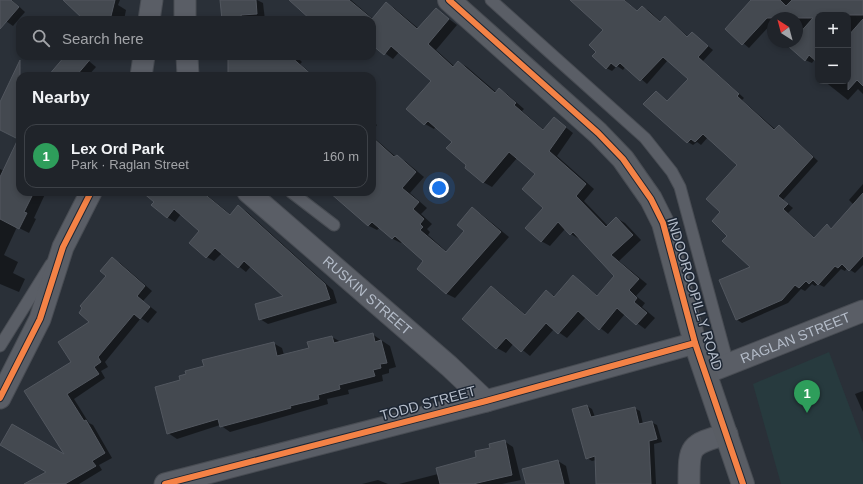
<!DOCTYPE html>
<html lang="en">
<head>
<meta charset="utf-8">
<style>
	:root { --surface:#20242a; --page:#2d3036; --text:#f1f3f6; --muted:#a2a4a8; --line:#3d4147; --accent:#b45309 }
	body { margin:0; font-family:Arial,sans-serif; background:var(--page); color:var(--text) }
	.controls { position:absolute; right:12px; top:12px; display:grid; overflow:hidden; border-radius:8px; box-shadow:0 2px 6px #0003 }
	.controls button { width:36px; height:36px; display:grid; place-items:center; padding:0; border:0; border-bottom:1px solid var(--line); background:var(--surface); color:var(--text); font:20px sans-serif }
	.compass { position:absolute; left:767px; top:12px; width:36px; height:36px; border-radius:50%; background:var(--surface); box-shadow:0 2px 6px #0003; rotate:324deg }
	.you { position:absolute; left:439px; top:188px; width:14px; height:14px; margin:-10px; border:3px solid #fff; border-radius:50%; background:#1a73e8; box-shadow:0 0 0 6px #1a73e833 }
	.badge { display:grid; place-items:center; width:26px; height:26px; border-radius:50%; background:var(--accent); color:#fff; font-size:13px; font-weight:700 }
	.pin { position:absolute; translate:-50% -33px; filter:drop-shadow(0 1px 2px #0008) }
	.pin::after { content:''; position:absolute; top:21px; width:14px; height:12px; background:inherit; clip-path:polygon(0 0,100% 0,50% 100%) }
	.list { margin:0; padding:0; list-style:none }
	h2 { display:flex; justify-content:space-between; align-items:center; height:52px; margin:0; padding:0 16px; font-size:17px }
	h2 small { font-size:13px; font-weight:400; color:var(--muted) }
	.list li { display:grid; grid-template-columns:26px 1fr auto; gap:12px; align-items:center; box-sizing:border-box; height:64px; margin:0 8px 8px; padding:0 8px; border:1px solid var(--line); border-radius:12px }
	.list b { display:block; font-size:15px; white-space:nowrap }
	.list p { margin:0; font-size:13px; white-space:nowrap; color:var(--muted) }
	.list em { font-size:13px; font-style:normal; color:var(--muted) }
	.icon { flex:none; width:22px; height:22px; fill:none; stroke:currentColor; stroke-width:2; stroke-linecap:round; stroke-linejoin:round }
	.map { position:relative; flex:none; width:863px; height:484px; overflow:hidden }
	.search { position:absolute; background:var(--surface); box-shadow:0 2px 6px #0003; left:16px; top:16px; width:360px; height:44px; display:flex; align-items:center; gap:10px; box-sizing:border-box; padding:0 14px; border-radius:12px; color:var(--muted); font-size:15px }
	.panel { position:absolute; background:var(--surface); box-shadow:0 2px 6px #0003; left:16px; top:72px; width:360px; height:124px; border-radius:12px }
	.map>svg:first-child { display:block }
	.green { fill:#273a3e }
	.shadow { fill:#0007 }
	.building { fill:#444950; stroke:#52575f }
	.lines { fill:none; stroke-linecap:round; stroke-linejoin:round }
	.service-casing { stroke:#484c53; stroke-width:13 }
	.minor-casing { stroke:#484c53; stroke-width:23 }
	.secondary-casing { stroke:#484c53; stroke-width:24 }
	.service { stroke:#5a5e66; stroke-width:11 }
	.minor { stroke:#5a5e66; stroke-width:21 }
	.secondary { stroke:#595d64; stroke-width:22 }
	.cycleway-casing { stroke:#1d2633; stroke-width:8 }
	.cycleway { stroke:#f48246; stroke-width:6 }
	.labels { text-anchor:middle; stroke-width:3; stroke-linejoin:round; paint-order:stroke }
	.street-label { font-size:14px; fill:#b4bcc9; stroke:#1d2633 }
</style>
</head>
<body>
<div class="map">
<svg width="863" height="484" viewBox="0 0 863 484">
	<rect width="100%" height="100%" fill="#2a3038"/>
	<!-- green -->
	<polygon class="green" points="829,352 863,443 863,484 781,484 753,384"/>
	<!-- shadow -->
	<g class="shadow">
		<polygon points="0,0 12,0 25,12 13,26 0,17"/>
		<polygon points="72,0 120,0 118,5 126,10 124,20 86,20"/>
		<polygon points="221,0 257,0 263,3 265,20 223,20"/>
		<polygon points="292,0 351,0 373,19 386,3 394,8 419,29 436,9 457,25 436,50 455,67 458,62 467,67 496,92 499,89 507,94 524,109 522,111 544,130 554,118 573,133 557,156 594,189 584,201 608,226 616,218 625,223 641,240 619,261 647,284 636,296 645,303 642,307 655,318 645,329 625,314 608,334 586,317 567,338 554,329 530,356 514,343 506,353 497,348 491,287 499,292 526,315 546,291 556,297 573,276 598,296 616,276 580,238 579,239 571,234 565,229 550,246 541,241 545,207 536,174 517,158 492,187 483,182 468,165 453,142 436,126 434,129 425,124 432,80 399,52 393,59 372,44 372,20 308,20 306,19 308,16"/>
		<polygon points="572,0 625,0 638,12 642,7 648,10 661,22 665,18 671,21 688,37 692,33 713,50 703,61 744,98 742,100 776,130 779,127 785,130 818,161 783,200 793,208 788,213 815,238 827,226 832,229 854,205 849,200 863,184 863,265 855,273 847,268 845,271 841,269 824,287 818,284 815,286 812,284 805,291 801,289 788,303 742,323 736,319 752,267 729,236 722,212 739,165 708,137 701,145 697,142 693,145 688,142 656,92 668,102 689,78 668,60 647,84 626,66 623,70 617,66 612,71 606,68 597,52 605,30"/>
		<polygon points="752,0 863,0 863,94 858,89 848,100 824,81 848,81 848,15 818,15 818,62 815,59 812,63 805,60 793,42 797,42 799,35 797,34 797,18 773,18 773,22 749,48 726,29"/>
		<polygon points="66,56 83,56 96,67 88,76 55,76"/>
		<polygon points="229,56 296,56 302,62 300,64 313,75 229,76"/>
		<polygon points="20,79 20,192 46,192 34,218 36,219 29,233 17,227 4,255 18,262 13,273 25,279 19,292 0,284 0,169 4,171 19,139 0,130 0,104"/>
		<polygon points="372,121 377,125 372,131"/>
		<polygon points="372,136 396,157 405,161 424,177 410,193 427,208 421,214 432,224 427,229 430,232 428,235 447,252 466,231 472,209 481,214 509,237 455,298 447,294 418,268 425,260 403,241 401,243 393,239 380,227 377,230 369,226 332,194 334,192 372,192"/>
		<polygon points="144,192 203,192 231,215 238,207 246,211 333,290 337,303 268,324 260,319 285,296 251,266 246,272 222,253 214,261 207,257 201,231 181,214 175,222 167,217 155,202"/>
		<polygon points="112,259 120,263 152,291 143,301 157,312 148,323 141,318 105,362 108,367 101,371 105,378 74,399 89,423 93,425 112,458 99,465 102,470 79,484 26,484 48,472 67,457 25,392 72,362 91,322"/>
		<polygon points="372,334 390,346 396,367 389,369 389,373 382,375 383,381 348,390 349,394 327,399 328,404 230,432 220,425 177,439 168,433 181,381 273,343 282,348 284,355 310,348 332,337 341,342"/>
		<polygon points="863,391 863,412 855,394"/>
		<polygon points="587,406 592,409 595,417 634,408 640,411 643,424 651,422 657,425 662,442 654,444 656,484 597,484 596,460 592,461 587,458"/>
		<polygon points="504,441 513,447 521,480 502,484 399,484 438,474 477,457"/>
		<polygon points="558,461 566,466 570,484 527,484"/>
		<polygon points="378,480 388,484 362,484"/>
	</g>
	<!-- building -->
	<g class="building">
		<polygon points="0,0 11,0 19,7 0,29"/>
		<polygon points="63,0 115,0 110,20 84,20"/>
		<polygon points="220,0 256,0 257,14 241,15 242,20 222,20"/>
		<polygon points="289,0 349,0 372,19 386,2 417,29 436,8 449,19 428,44 453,67 458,61 495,93 499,88 516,103 514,105 543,130 554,117 566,127 549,151 586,184 576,196 606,227 616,217 633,235 611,255 639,279 629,290 637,298 634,302 647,313 636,325 617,308 599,330 578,311 558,334 546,323 521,352 506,338 496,349 462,319 491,286 525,315 546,290 554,297 573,275 597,296 614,276 573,232 570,235 558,222 541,242 525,228 543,208 522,189 535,174 509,152 483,183 465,168 466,165 446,148 452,142 428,121 424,125 406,109 431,81 391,46 384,55 372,45 372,20 311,20"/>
		<polygon points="570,0 624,0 637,11 642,6 660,22 665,16 687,37 692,32 708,46 698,57 739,94 737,96 774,130 779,125 813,157 778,196 788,204 783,209 814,238 827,224 831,229 863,193 863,256 849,271 842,264 838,268 835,266 818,285 813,280 809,284 806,281 799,288 795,285 782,300 736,320 719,280 750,267 722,241 727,236 712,221 720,212 706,199 737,165 703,134 695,142 691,139 687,143 643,104 656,91 667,101 688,79 663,57 640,81 620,63 616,67 611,63 606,69 592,56 596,52 589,45 603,30"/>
		<polygon points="751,0 780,0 786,6 792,0 863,0 863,15 818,15 818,63 809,55 805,61 788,46 791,42 797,42 797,36 813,18 767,18 742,45 725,29"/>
		<polygon points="863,19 863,86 857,80 848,90 848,36"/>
		<polygon points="65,56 93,56 76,76 48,76"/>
		<polygon points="228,56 290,56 313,76 228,76"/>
		<polygon points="20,60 20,192 34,192 24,212 27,213 19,229 0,219 0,177 18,139 0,130 0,102"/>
		<polygon points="372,137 394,157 397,155 416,172 402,188 419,202 413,209 424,219 420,224 423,227 420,230 446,252 464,231 457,225 472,207 501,232 446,294 417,269 423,261 395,236 392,239 372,222 368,226 329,192 372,192"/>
		<polygon points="142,192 202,192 230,215 238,205 325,284 330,299 259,320 255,304 283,296 244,261 238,268 215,248 206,258 189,243 199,231 174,209 167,218 151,205 154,202"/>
		<polygon points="112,257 145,286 137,296 150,307 140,319 134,314 98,357 101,362 94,367 99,374 67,394 84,421 86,420 105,453 92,461 96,466 65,484 24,484 46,472 0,445 12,424 64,454 24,391 71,362 58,342 89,322 79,313 82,308 80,306 106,276 100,271"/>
		<polygon points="373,333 375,342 381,340 387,363 380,364 381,368 373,370 375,376 339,385 340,389 318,395 319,399 290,406 291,408 220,427 218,419 167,434 155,387 180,380 179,376 186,374 185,371 204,366 202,360 274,342 277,356 309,348 307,342 332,336 334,343"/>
		<polygon points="587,405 591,417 635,407 639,424 652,421 657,439 649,441 651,484 596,484 595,456 586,459 572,409"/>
		<polygon points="505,440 512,475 473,484 440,484 436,468 476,457 475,451 490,448 489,444"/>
		<polygon points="558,460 564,484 526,484 522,469"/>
	</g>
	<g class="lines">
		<defs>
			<g id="service">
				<polyline points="491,0 645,138 672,172 680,187 728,364"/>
				<polyline points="291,192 334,225"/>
				<polyline points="0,346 51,264"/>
			</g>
			<g id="minor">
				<polyline points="185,0 185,20"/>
				<polyline points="149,20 152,0"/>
				<polyline points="187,56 188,76"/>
				<polyline points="141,76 144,56"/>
				<path id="s1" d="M248 192 449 366 486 401"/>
				<path id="s2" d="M706 373 863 311"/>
				<polyline points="0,398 40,319 63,247 91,192"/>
				<polyline points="165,484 486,401 695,343"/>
				<path d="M689 484C689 445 689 445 727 434"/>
			</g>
			<polyline id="secondary" points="449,0 598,133 623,159 651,199 663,223 695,343 743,484"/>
		</defs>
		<!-- service casing -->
		<use href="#service" class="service-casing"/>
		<!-- minor casing -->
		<use href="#minor" class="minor-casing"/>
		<!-- secondary casing -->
		<use href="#secondary" class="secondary-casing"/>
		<!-- service -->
		<use href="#service" class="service"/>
		<!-- minor -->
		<use href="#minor" class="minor"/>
		<!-- secondary -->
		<use href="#secondary" class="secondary"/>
		<defs>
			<g id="cycleway">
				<polyline points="449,0 598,133 623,159 651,199 663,223 695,343 743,484"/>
				<polyline points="0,398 40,319 63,247 91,192"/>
				<polyline points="165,484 486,401 695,343"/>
			</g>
		</defs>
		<!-- cycleway casing -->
		<use href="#cycleway" class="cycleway-casing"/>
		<!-- cycleway -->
		<use href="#cycleway" class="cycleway"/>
	</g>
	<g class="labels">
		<!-- street labels -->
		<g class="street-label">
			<text transform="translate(695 294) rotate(73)" y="5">INDOOROOPILLY ROAD</text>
			<text dy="5" stroke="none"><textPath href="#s1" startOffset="158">RUSKIN STREET</textPath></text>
			<text dy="5" stroke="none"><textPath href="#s2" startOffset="96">RAGLAN STREET</textPath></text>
			<text transform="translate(428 403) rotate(-15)" y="5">TODD STREET</text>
		</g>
	</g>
</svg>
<div class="controls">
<button>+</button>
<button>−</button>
</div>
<svg class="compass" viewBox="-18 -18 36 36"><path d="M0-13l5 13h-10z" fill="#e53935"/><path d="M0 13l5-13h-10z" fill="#a2a4a8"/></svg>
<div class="you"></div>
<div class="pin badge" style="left:807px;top:413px;background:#2e9e5b">1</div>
<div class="search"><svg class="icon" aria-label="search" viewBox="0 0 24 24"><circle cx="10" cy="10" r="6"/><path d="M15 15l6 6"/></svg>Search here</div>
<section class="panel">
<h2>Nearby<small></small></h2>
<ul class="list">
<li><span class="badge" style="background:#2e9e5b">1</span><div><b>Lex Ord Park</b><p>Park · Raglan Street</p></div><em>160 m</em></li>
</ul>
</section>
</div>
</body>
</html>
